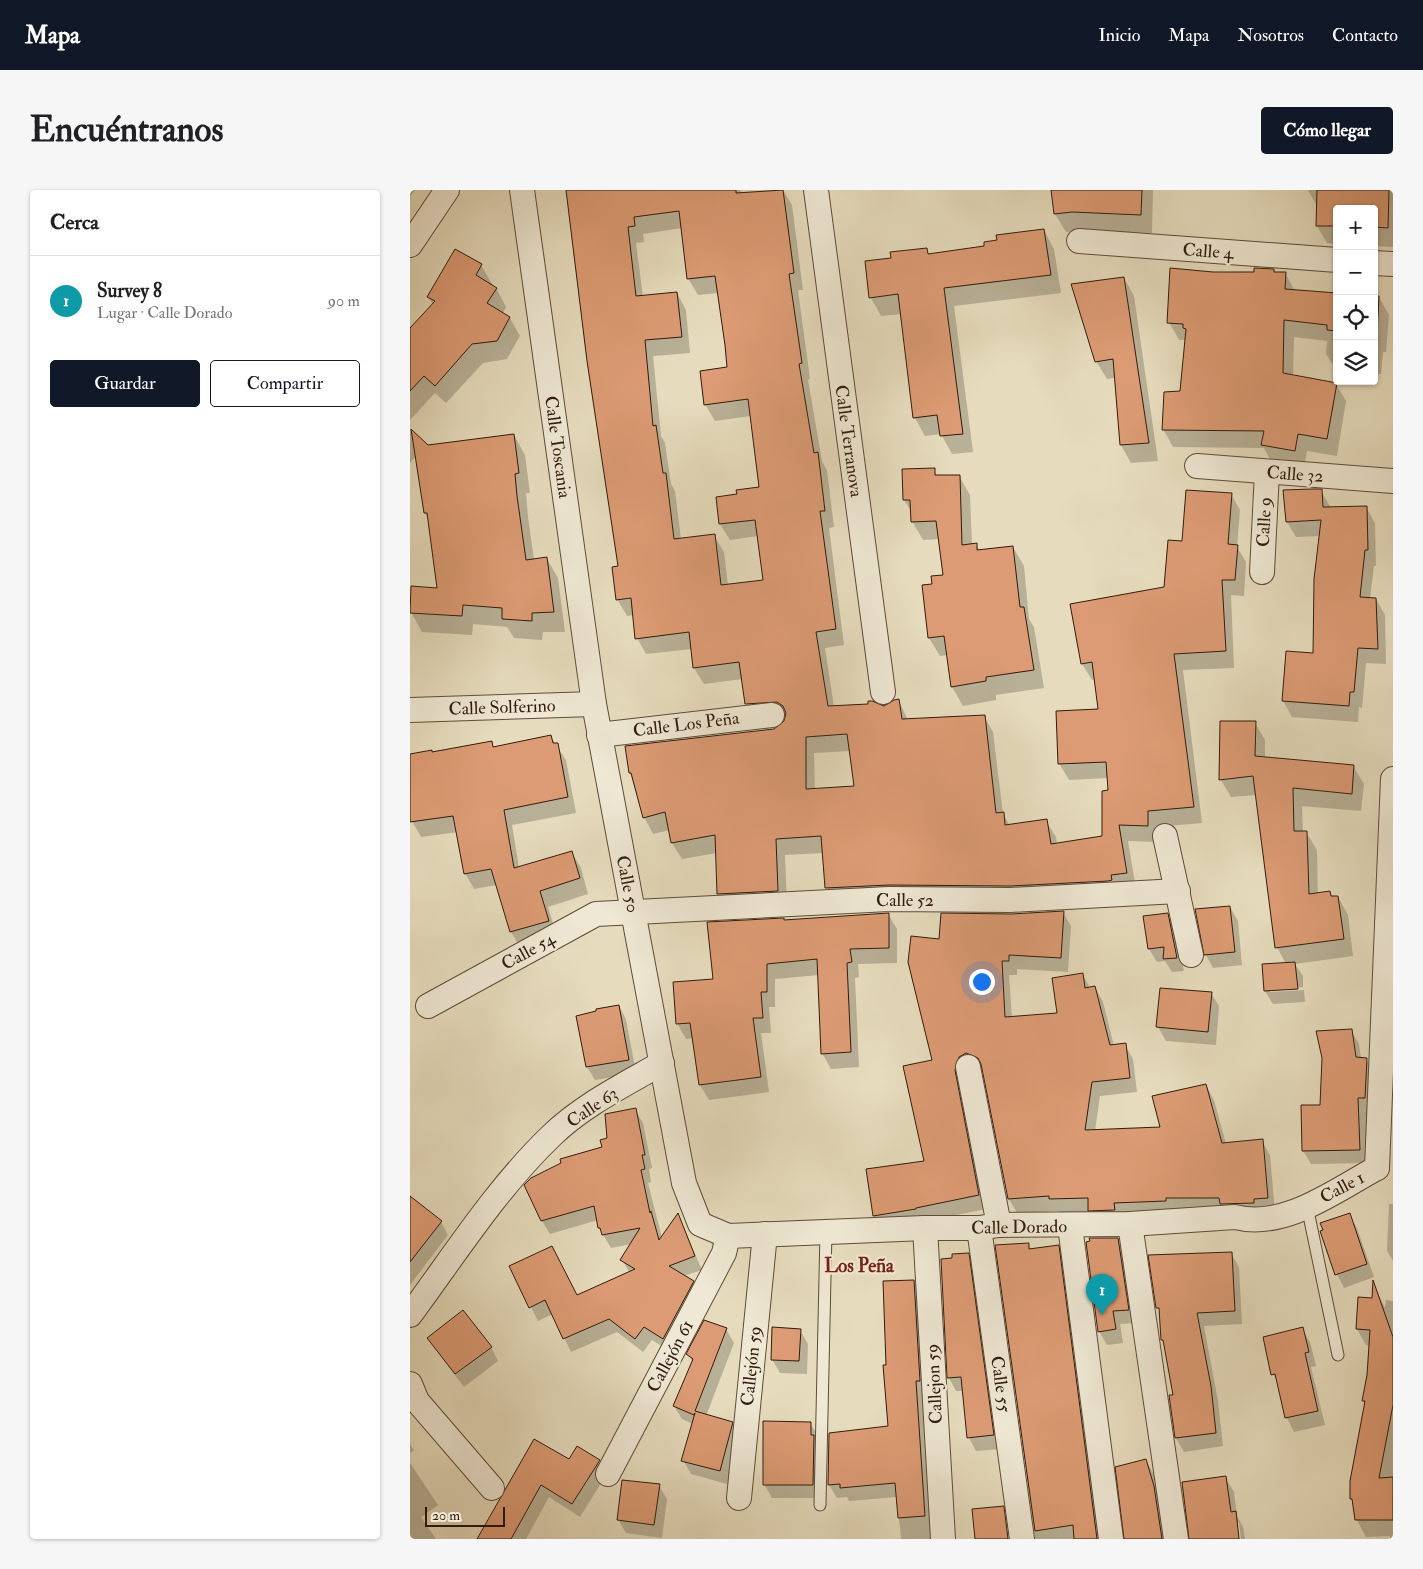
<!DOCTYPE html>
<html lang="es">
<head>
<meta charset="utf-8">
<style>
	:root { --surface:#fff; --page:#f6f6f6; --text:#202124; --muted:#757577; --line:#e0e0e0; --accent:#111827 }
	body { margin:0; font-family:"IM FELL Double Pica",serif; background:var(--page); color:var(--text) }
	.controls { position:absolute; right:15px; top:15px; display:grid; overflow:hidden; border-radius:5px; box-shadow:0 1px 4px #0004 }
	.controls button { width:45px; height:45px; display:grid; place-items:center; padding:0; border:0; border-bottom:1px solid var(--line); background:var(--surface); color:var(--text); font:25px sans-serif }
	.scale { position:absolute; left:15px; bottom:12px; width:80px; box-sizing:border-box; padding-left:5px; border:2px solid #301b0c; border-top:0; font-size:14px; line-height:18px; white-space:nowrap; color:#301b0c; -webkit-text-stroke:4px #efe8d4; paint-order:stroke }
	.you { position:absolute; left:571px; top:791px; width:18px; height:18px; margin:-12px; border:4px solid #fff; border-radius:50%; background:#1a73e8; box-shadow:0 0 0 8px #1a73e833 }
	.badge { display:grid; place-items:center; width:32px; height:32px; border-radius:50%; background:var(--accent); color:#fff; font-size:16px; font-weight:700 }
	.pin { position:absolute; translate:-50% -41px; filter:drop-shadow(0 1px 2px #0008) }
	.pin::after { content:''; position:absolute; top:26px; width:18px; height:15px; background:inherit; clip-path:polygon(0 0,100% 0,50% 100%) }
	.list { margin:0; padding:0; list-style:none }
	h2 { display:flex; justify-content:space-between; align-items:center; height:65px; margin:0; padding:0 20px; font-size:21px }
	h2 small { font-size:16px; font-weight:400; color:var(--muted) }
	.list li { display:grid; grid-template-columns:32px 1fr auto; gap:15px; align-items:center; box-sizing:border-box; height:90px; padding:0 20px; border-top:1px solid var(--line) }
	.list b { display:block; font-size:19px; white-space:nowrap }
	.list p { margin:0; font-size:16px; white-space:nowrap; color:var(--muted) }
	.list em { font-size:16px; font-style:normal; color:var(--muted) }
	.actions { display:flex; gap:10px; padding:15px 20px }
	.actions a { flex:1; padding:11px 0; border:1px solid var(--accent); border-radius:5px; text-align:center; font-size:18px; color:var(--accent) }
	.actions .main { background:var(--accent); color:#fff }
	.icon { flex:none; width:28px; height:28px; fill:none; stroke:currentColor; stroke-width:2; stroke-linecap:round; stroke-linejoin:round }
	.map { position:relative; flex:none; width:983px; height:1349px; overflow:hidden; border-radius:5px }
	header { display:flex; align-items:center; gap:30px; box-sizing:border-box; height:70px; padding:0 25px; background:var(--accent); color:#fff }
	header strong { font-size:24px }
	nav { display:flex; gap:28px; margin-inline-start:auto; font-size:18px }
	.intro { display:flex; align-items:center; justify-content:space-between; box-sizing:border-box; height:120px; padding:0 30px }
	h1 { margin:0; font-size:35px }
	.button { padding:12px 22px; border-radius:5px; background:var(--accent); color:#fff; font-size:18px; font-weight:700 }
	main { display:flex; gap:30px; padding:0 30px }
	aside { flex:1; background:var(--surface); border-radius:5px; box-shadow:0 1px 4px #0004 }
	.map>svg:first-child { display:block }
	.shadow { fill:#0003; fill-rule:evenodd }
	.building { fill:#dc9b74; stroke:#301b0c; fill-rule:evenodd }
	.lines { fill:none; stroke-linecap:round; stroke-linejoin:round }
	.lane-casing { stroke:#5e4b38; stroke-width:13 }
	.street-casing { stroke:#5e4b38; stroke-width:26 }
	.lane { stroke:#efe8d4; stroke-width:11 }
	.street { stroke:#efe8d4; stroke-width:24 }
	.labels { text-anchor:middle; stroke-width:4.5; stroke-linejoin:round; paint-order:stroke }
	.street-label { font-size:18px; fill:#301b0c; stroke:#efe8d4 }
	.neighbourhood-label { font-size:19px; font-weight:bold; fill:#7a1f14; stroke:#efe8d4 }
</style>
</head>
<body>
<header>
<strong>Mapa</strong>
<nav><a>Inicio</a><a>Mapa</a><a>Nosotros</a><a>Contacto</a></nav>
</header>
<div class="intro"><h1>Encuéntranos</h1><a class="button">Cómo llegar</a></div>
<main>
<aside>
<h2>Cerca<small></small></h2>
<ul class="list">
<li><span class="badge" style="background:#0f9aa8">1</span><div><b>Survey 8</b><p>Lugar · Calle Dorado</p></div><em>90 m</em></li>
</ul>
<div class="actions"><a class="main">Guardar</a><a>Compartir</a></div>
</aside>
<div class="map">
<svg width="983" height="1349" viewBox="0 0 983 1349">
	<rect width="100%" height="100%" fill="#e6dcbd"/>
	<filter id="stains"><feTurbulence type="fractalNoise" baseFrequency=".004" numOctaves="4"/><feColorMatrix values="0 0 0 0 .2 0 0 0 0 .09 0 0 0 0 .02 0 0 0 .5 -.17"/></filter>
	<radialGradient id="worn" r=".72"><stop offset=".6" stop-color="#630" stop-opacity="0"/><stop offset="1" stop-color="#630" stop-opacity=".3"/></radialGradient>
	<!-- shadow -->
	<g class="shadow">
		<polygon points="0,0 5,0 0,7"/>
		<path d="M160 0H330L332 4 373 0 382 15 393 100H388L400 189 398 190 412 271 417 280 424 337 419 338 434 455 415 458 424 517H474L489 511 498 530 574 526 583 542 593 624 600 636 636 631 646 647 647 654 693 647 699 601V588L659 590 649 573 689 520 685 489 682 490 672 474 755 398 773 352 821 304 830 320 827 357 836 372 834 406 821 405 824 478 773 480 792 633 747 637V652L718 651 726 699 426 714 417 698 413 663 375 665 377 717 318 720 309 704 307 663 272 669 262 653 260 640 243 644 234 627 220 583 364 540 376 532V528L346 530 337 514 333 489 294 494 284 478 282 459 236 464 227 448 224 425 217 426 207 409 209 377ZM272 38 278 88 288 105 308 103 318 179 295 214 305 231 341 226 350 298 328 306 310 334 320 350 348 346 355 391 318 396 314 362 304 346 271 349 265 301 261 294 255 253 251 246 243 166 280 163 276 120 267 103 233 107 226 53 234 52 233 44ZM440 561 445 597 405 600 404 563Z"/>
		<polygon points="643,0 743,0 742,43 673,41 656,42 645,24"/>
		<polygon points="898,0 983,0 983,57 964,56 964,19 927,19 927,54 917,53 907,36 908,18"/>
		<polygon points="634,40 644,59 651,103 544,116 563,262 542,264 531,244 515,246 505,228 491,124 471,126 461,108 482,69 516,59 520,65 576,57"/>
		<polygon points="46,60 71,75 82,94 81,96 86,98 96,117 93,123 100,128 110,146 97,169 73,173 36,213 25,203 0,230 0,140 23,115 18,107"/>
		<polygon points="864,80 865,83 875,83 885,101 927,104 927,181 916,164 917,151 884,147 883,186 926,194 936,211 927,266 897,261 894,278 862,273 854,258 763,257 753,239 771,202 776,150 769,150 759,132 803,83 845,83"/>
		<polygon points="714,88 724,106 748,271 721,273 711,255 705,188 697,189 686,171"/>
		<polygon points="964,107 969,107 979,125 976,162 973,162 971,184 964,184"/>
		<polygon points="0,240 11,258 104,245 115,265 120,303 116,303 118,327 124,370 137,369 148,388 155,442 133,442 132,450 104,448 97,437 63,434 62,445 12,442 1,422 29,399 19,331 15,323 10,262 0,273"/>
		<polygon points="524,280 528,287 549,286 560,305 562,355 566,354 570,361 603,357 614,376 619,429 624,437 634,498 586,505 586,510 553,516 542,497 538,465 530,466 519,448 523,395 534,387 530,349 513,350 502,331 502,323 494,310"/>
		<polygon points="911,301 921,318 956,317 965,333 966,376 964,376 960,409 966,409 975,425 976,474 956,473 952,518 949,517 948,532 882,527 873,511 904,464 911,346 886,347 877,332"/>
		<polygon points="845,533 855,550 855,568 943,576 954,594 951,621 892,616 893,642 896,642 907,660 908,704 920,702 923,708 928,707 938,725 943,766 885,774 893,786 893,797 860,799 860,802 894,800 895,812 863,814 855,801 876,774 867,757 847,605 821,607 811,590"/>
		<polygon points="141,547 156,570 166,623 102,635 109,678 162,663 171,678 178,704 138,717 147,747 110,757 101,742 87,695 64,699 55,683 48,642 11,647 2,631 0,565 81,552 84,558"/>
		<polygon points="820,717 828,731 832,775 803,778 796,765"/>
		<polygon points="653,722 661,736 658,782 607,779 607,785 599,785 602,828 649,825 673,785 680,798 685,797 693,812 704,856 715,855 723,869 727,902 690,906 685,941 752,938 796,895 804,910 816,954 852,951 860,965 865,1022 688,1035 681,1022 649,1023 648,1021 607,1023 599,1009 574,881 565,877 576,1019 472,1040 464,1026 515,972 530,750 601,725"/>
		<polygon points="478,724 487,739 487,773 448,774 449,787 445,788 449,877 421,879 412,863 409,785 365,789 365,817 359,817 361,843 351,843 359,902 299,910 290,895 284,848 276,849 267,833 305,790 374,731"/>
		<polygon points="757,724 765,738 774,781 762,782 755,771 747,772 739,759"/>
		<polygon points="801,803 809,816 806,855 756,851 748,837"/>
		<polygon points="209,816 216,829 226,883 185,890 177,877 168,827"/>
		<polygon points="941,841 949,854 951,868 956,869 964,882 957,973 901,974 893,961"/>
		<polygon points="225,920 233,933 242,978 239,979 241,992 238,993 252,1048 268,1025 292,1080 274,1086 283,1092 291,1106 261,1162 242,1150 233,1162 207,1142 161,1162 143,1124 128,1131 101,1077 167,1106 220,1083 212,1070 222,1054 201,1058 189,1038 188,1030 140,1044 132,1031"/>
		<polygon points="979,1014 983,1014 983,1071 977,1061"/>
		<polygon points="0,1018 31,1032 38,1045 0,1095"/>
		<polygon points="939,1025 947,1038 964,1087 934,1098 927,1084"/>
		<polygon points="707,1049 715,1063 726,1133 710,1134 713,1153 697,1155 689,1141"/>
		<polygon points="618,1055 621,1060 648,1057 656,1071 693,1349 625,1349 587,1057"/>
		<polygon points="821,1063 829,1077 832,1134 794,1136 808,1211 813,1256 774,1262 766,1248 760,1207 765,1206 756,1155 752,1150 750,1122 747,1117"/>
		<polygon points="558,1064 566,1078 591,1259 566,1261 559,1248 554,1201 546,1201 539,1188 543,1069"/>
		<polygon points="504,1091 511,1105 522,1349 491,1349 487,1307 439,1311 437,1307 427,1308 419,1295 479,1237 477,1176"/>
		<polygon points="964,1095 975,1118 976,1110 983,1111 983,1349 980,1349 980,1346 956,1347 947,1330 944,1314 941,1308 955,1215 953,1211 958,1185 960,1156 956,1155 947,1139 963,1110"/>
		<polygon points="316,1139 324,1153 296,1226 322,1233 330,1246 317,1294 281,1284 273,1270 283,1234 272,1229 264,1216 283,1173 278,1164"/>
		<polygon points="892,1139 900,1152 906,1176 901,1177 915,1235 884,1242 877,1228 869,1195 863,1184"/>
		<polygon points="390,1140 398,1154 397,1184 370,1183 362,1169"/>
		<polygon points="18,1149 81,1157 88,1171 54,1197"/>
		<polygon points="400,1233 408,1246 410,1308 362,1308 354,1294"/>
		<polygon points="0,1254 4,1260 0,1263"/>
		<polygon points="185,1268 193,1282 193,1290 170,1327 139,1307 116,1349 68,1349 159,1270"/>
		<polygon points="736,1271 744,1285 752,1312 757,1349 715,1349"/>
		<polygon points="0,1273 28,1315 11,1327 26,1349 0,1349"/>
		<polygon points="815,1287 824,1302 827,1326 833,1337 835,1349 831,1349 829,1333 826,1330 828,1349 783,1349"/>
		<polygon points="249,1296 257,1309 252,1348 216,1343 208,1329"/>
	</g>
	<!-- building -->
	<g class="building">
		<path d="M156 0H326V3L373 0 384 83 379 84 392 173 389 174 404 263 408 262 415 321H410L426 439 406 442 418 516 458 514V511H462L474 516 484 510 489 509 492 529 575 525 586 623 594 622 595 635 637 629 641 654 692 646V601L698 600 696 572 648 574 646 521 688 519 682 472 671 474 660 414 754 397 758 350 772 351 776 300 822 303 818 354 828 355 825 390H812L816 461 764 464 784 617 738 621V636L709 635 717 683 701 685 702 690 698 691 600 696 479 695 415 698 411 646 366 649 368 701 307 704 305 645 261 653 255 622 233 628 221 583H219L215 556 364 539 374 531 376 523 373 516 367 512 335 514 329 472 283 478 279 442 225 449 221 408 206 410 202 377 208 376 177 171ZM269 21 277 89 305 86 315 155 317 177 290 181 294 215 338 209 349 297 326 300 327 304 306 307 309 334 345 330 353 390 311 395 305 344 264 349 256 283H253L246 235 243 236 235 150 272 147 267 102 226 106 218 37 225 36 224 27ZM437 544 444 596 396 599V547Z"/>
		<polygon points="641,0 732,0 731,25 662,22 644,24"/>
		<polygon points="907,0 979,0 978,38 964,37 964,19 927,19 927,36 906,36"/>
		<polygon points="634,39 641,85 534,98 553,244 530,246 527,225 503,228 488,104 459,108 455,71 481,68 480,62 517,58 518,64 574,56 574,52 587,50 586,45"/>
		<polygon points="45,59 72,74 66,85 87,98 77,113 100,127 87,151 62,154 25,196 14,186 0,201 0,138 25,111 17,107"/>
		<polygon points="760,78 803,82 844,82 844,78 864,79 864,82 876,82 875,99 927,103 927,141 917,140 917,135 874,130 873,183 927,193 917,249 888,244 885,261 851,255 854,241 752,240 754,202 770,201 776,139 773,138 773,134 757,133"/>
		<polygon points="714,87 739,253 710,255 703,169 685,172 661,94"/>
		<polygon points="964,106 969,106 967,145 964,145"/>
		<polygon points="1,239 18,255 104,244 109,283 105,284 107,306 116,370 137,367 144,422 122,423 122,431 92,429 92,418 53,415 52,426 0,423 1,396 27,398 17,323 14,323"/>
		<polygon points="525,278 525,285 550,285 552,355 567,353 567,360 603,356 610,417 614,417 624,480 576,487 576,491 541,497 534,446 518,448 512,395 522,394 521,386 533,385 526,331 501,332 500,310 493,310 492,279"/>
		<polygon points="902,299 912,299 913,317 957,316 958,360 955,360 950,407 966,408 968,459 948,458 944,502 940,502 939,516 872,511 876,461 903,463 904,389 911,330 876,332 873,300"/>
		<polygon points="810,531 846,531 845,566 944,575 942,604 883,598 884,641 897,641 899,704 920,701 921,706 928,706 934,749 865,758 843,586 809,590"/>
		<polygon points="141,545 143,553 148,553 158,607 94,620 104,678 162,661 170,688 130,701 139,731 100,742 81,679 54,684 43,626 0,632 0,564 22,560 22,562 82,551 83,557"/>
		<polygon points="820,716 825,762 794,765 785,719"/>
		<polygon points="654,721 651,768 599,765 599,771 592,771 595,827 647,823 642,788 673,783 675,798 685,796 700,855 716,853 720,888 682,892 675,940 750,937 742,906 796,894 812,953 853,949 858,1008 844,1009 844,1013 810,1014 809,1008 756,1008 756,1011 704,1013 705,1020 678,1021 678,1008 639,1009 639,1006 598,1009 571,874 568,868 556,863 549,867 545,880 569,1005 506,1018 506,1019 463,1026 456,979 514,971 493,876 522,870 498,772 501,746 529,749 531,723 601,724"/>
		<polygon points="479,723 479,758 440,759 442,772 437,773 441,862 411,864 407,769 357,774 357,802 351,802 353,828 343,828 351,887 289,895 280,833 266,834 263,792 303,789 297,732 374,728 374,730"/>
		<polygon points="758,723 767,768 753,769 754,757 738,759 733,726"/>
		<polygon points="885,772 888,799 854,801 852,774"/>
		<polygon points="750,798 802,802 798,842 746,837"/>
		<polygon points="209,815 219,870 176,877 166,826 186,821 186,819"/>
		<polygon points="942,839 946,867 957,868 955,908 948,908 950,960 892,961 891,915 910,915 912,868 906,841"/>
		<polygon points="226,918 235,965 232,965 235,979 231,980 240,1023 241,1021 249,1050 268,1023 285,1066 259,1076 284,1091 253,1149 234,1137 225,1149 199,1129 153,1149 135,1110 119,1118 99,1076 142,1056 167,1105 225,1079 210,1070 230,1038 192,1045 190,1038 188,1038 184,1016 131,1031 114,995 121,988 151,973 150,969 192,957 190,950 197,948 195,924"/>
		<polygon points="0,1006 32,1031 0,1072"/>
		<polygon points="940,1023 957,1074 925,1085 910,1041 913,1040 910,1033"/>
		<polygon points="679,1048 708,1048 719,1120 703,1121 706,1139 688,1142 676,1052 680,1051"/>
		<polygon points="619,1053 619,1059 649,1055 687,1349 664,1349 663,1335 625,1341 585,1055"/>
		<polygon points="822,1062 825,1121 787,1123 801,1196 806,1243 765,1248 759,1205 763,1205 753,1150 751,1150 749,1118 746,1118 738,1065"/>
		<polygon points="559,1063 584,1245 557,1248 551,1187 537,1188 531,1069 542,1068 542,1064"/>
		<polygon points="504,1090 510,1191 506,1191 515,1326 488,1328 485,1293 430,1298 430,1294 418,1295 419,1243 478,1236 473,1175 476,1175 473,1091"/>
		<polygon points="963,1090 983,1147 983,1215 969,1288 983,1287 983,1330 945,1330 942,1309 940,1309 940,1291 955,1211 952,1211 957,1185 960,1140 946,1139 948,1107 962,1108"/>
		<polygon points="53,1120 82,1157 45,1184 17,1148"/>
		<polygon points="294,1130 317,1138 285,1221 323,1232 310,1281 271,1271 285,1223 284,1225 263,1216 283,1169 276,1164"/>
		<polygon points="362,1137 391,1139 389,1171 361,1170"/>
		<polygon points="893,1137 899,1162 895,1163 908,1221 875,1228 865,1184 861,1185 853,1147"/>
		<polygon points="353,1231 401,1232 401,1245 404,1245 403,1295 353,1295"/>
		<polygon points="124,1249 159,1269 167,1256 190,1270 162,1314 131,1295 101,1349 67,1349"/>
		<polygon points="736,1269 744,1296 752,1349 714,1349 705,1277"/>
		<polygon points="816,1286 821,1322 826,1321 829,1349 779,1349 772,1292"/>
		<polygon points="212,1290 250,1294 244,1335 207,1330"/>
		<polygon points="594,1316 598,1349 565,1349 562,1319"/>
	</g>
	<g class="lines">
		<defs>
			<g id="lane">
				<polyline points="897,1016 928,1165"/>
				<polyline points="410,1315 416,1041"/>
			</g>
			<g id="street">
				<path d="M112 0 184 514 274 993 290 1034 318 1046 515 1038H569L589 1035 720 1034 825 1027C874 1040 926 1000 967 978"/>
				<polyline points="406,0 473,502"/>
				<polyline points="669,51 927,70"/>
				<polyline points="0,55 37,0"/>
				<polyline points="964,73 983,74"/>
				<polyline points="787,276 983,291"/>
				<polyline points="852,382 857,282"/>
				<polyline points="0,520 184,514"/>
				<polyline points="189,545 362,525"/>
				<polyline points="755,646 781,765"/>
				<polyline points="18,816 186,724 479,709 600,710 768,701"/>
				<polyline points="558,877 589,1035"/>
				<polyline points="967,978 983,589"/>
				<polyline points="720,1034 766,1349"/>
				<polyline points="660,1036 701,1349"/>
				<polyline points="515,1038 533,1349"/>
				<polyline points="569,1038 612,1349"/>
				<path d="M0 1125C45 1064 87 998 141 946 173 915 214 895 252 873"/>
				<polyline points="0,1194 7,1211 82,1298"/>
				<polyline points="198,1284 314,1063 318,1046"/>
				<polyline points="329,1308 355,1044"/>
			</g>
		</defs>
		<!-- lane casing -->
		<use href="#lane" class="lane-casing"/>
		<!-- street casing -->
		<use href="#street" class="street-casing"/>
		<!-- lane -->
		<use href="#lane" class="lane"/>
		<!-- street -->
		<use href="#street" class="street"/>
	</g>
	<g class="labels">
		<!-- street labels -->
		<g class="street-label">
			<text transform="translate(798 61) rotate(4)" y="6">Calle 4</text>
			<text transform="translate(439 251) rotate(82)" y="6">Calle Terranova</text>
			<text transform="translate(148 257) rotate(82)" y="6">Calle Toscania</text>
			<text transform="translate(885 284) rotate(4)" y="6">Calle 32</text>
			<text transform="translate(854 332) rotate(-87)" y="6">Calle 9</text>
			<text transform="translate(92 517) rotate(-2)" y="6">Calle Solferino</text>
			<text transform="translate(276 534) rotate(-7)" y="6">Calle Los Peña</text>
			<text transform="translate(218 694) rotate(79)" y="6">Calle 50</text>
			<text x="495" y="716">Calle 52</text>
			<text transform="translate(118 761) rotate(-29)" y="6">Calle 54</text>
			<text transform="translate(182 917) rotate(-34)" y="6">Calle 63</text>
			<text transform="translate(932 997) rotate(-28)" y="6">Calle 1</text>
			<text transform="translate(609 1037) rotate(-1)" y="6">Calle Dorado</text>
			<text transform="translate(260 1166) rotate(-62)" y="6">Callejón 61</text>
			<text transform="translate(341 1176) rotate(-84)" y="6">Callejón 59</text>
			<text transform="translate(524 1194) rotate(-93)" y="6">Callejon 59</text>
			<text transform="translate(591 1194) rotate(82)" y="6">Calle 55</text>
		</g>
		<!-- neighbourhood labels -->
		<g class="neighbourhood-label">
			<text x="449" y="1082">Los Peña</text>
		</g>
	</g>
	<rect width="100%" height="100%" filter="url(#stains)"/>
	<rect width="100%" height="100%" fill="url(#worn)"/>
</svg>
<div class="controls">
<button>+</button>
<button>−</button>
<button><svg class="icon" aria-label="locate" viewBox="0 0 24 24"><circle cx="12" cy="12" r="6"/><path d="M12 2v4M12 18v4M2 12h4M18 12h4"/></svg></button>
<button><svg class="icon" aria-label="layers" viewBox="0 0 24 24"><path d="M12 4l9 5-9 5-9-5zM3 14l9 5 9-5"/></svg></button>
</div>
<div class="scale">20 m</div>
<div class="you"></div>
<div class="pin badge" style="left:692px;top:1125px;background:#0f9aa8">1</div>
</div>
</main>
</body>
</html>
